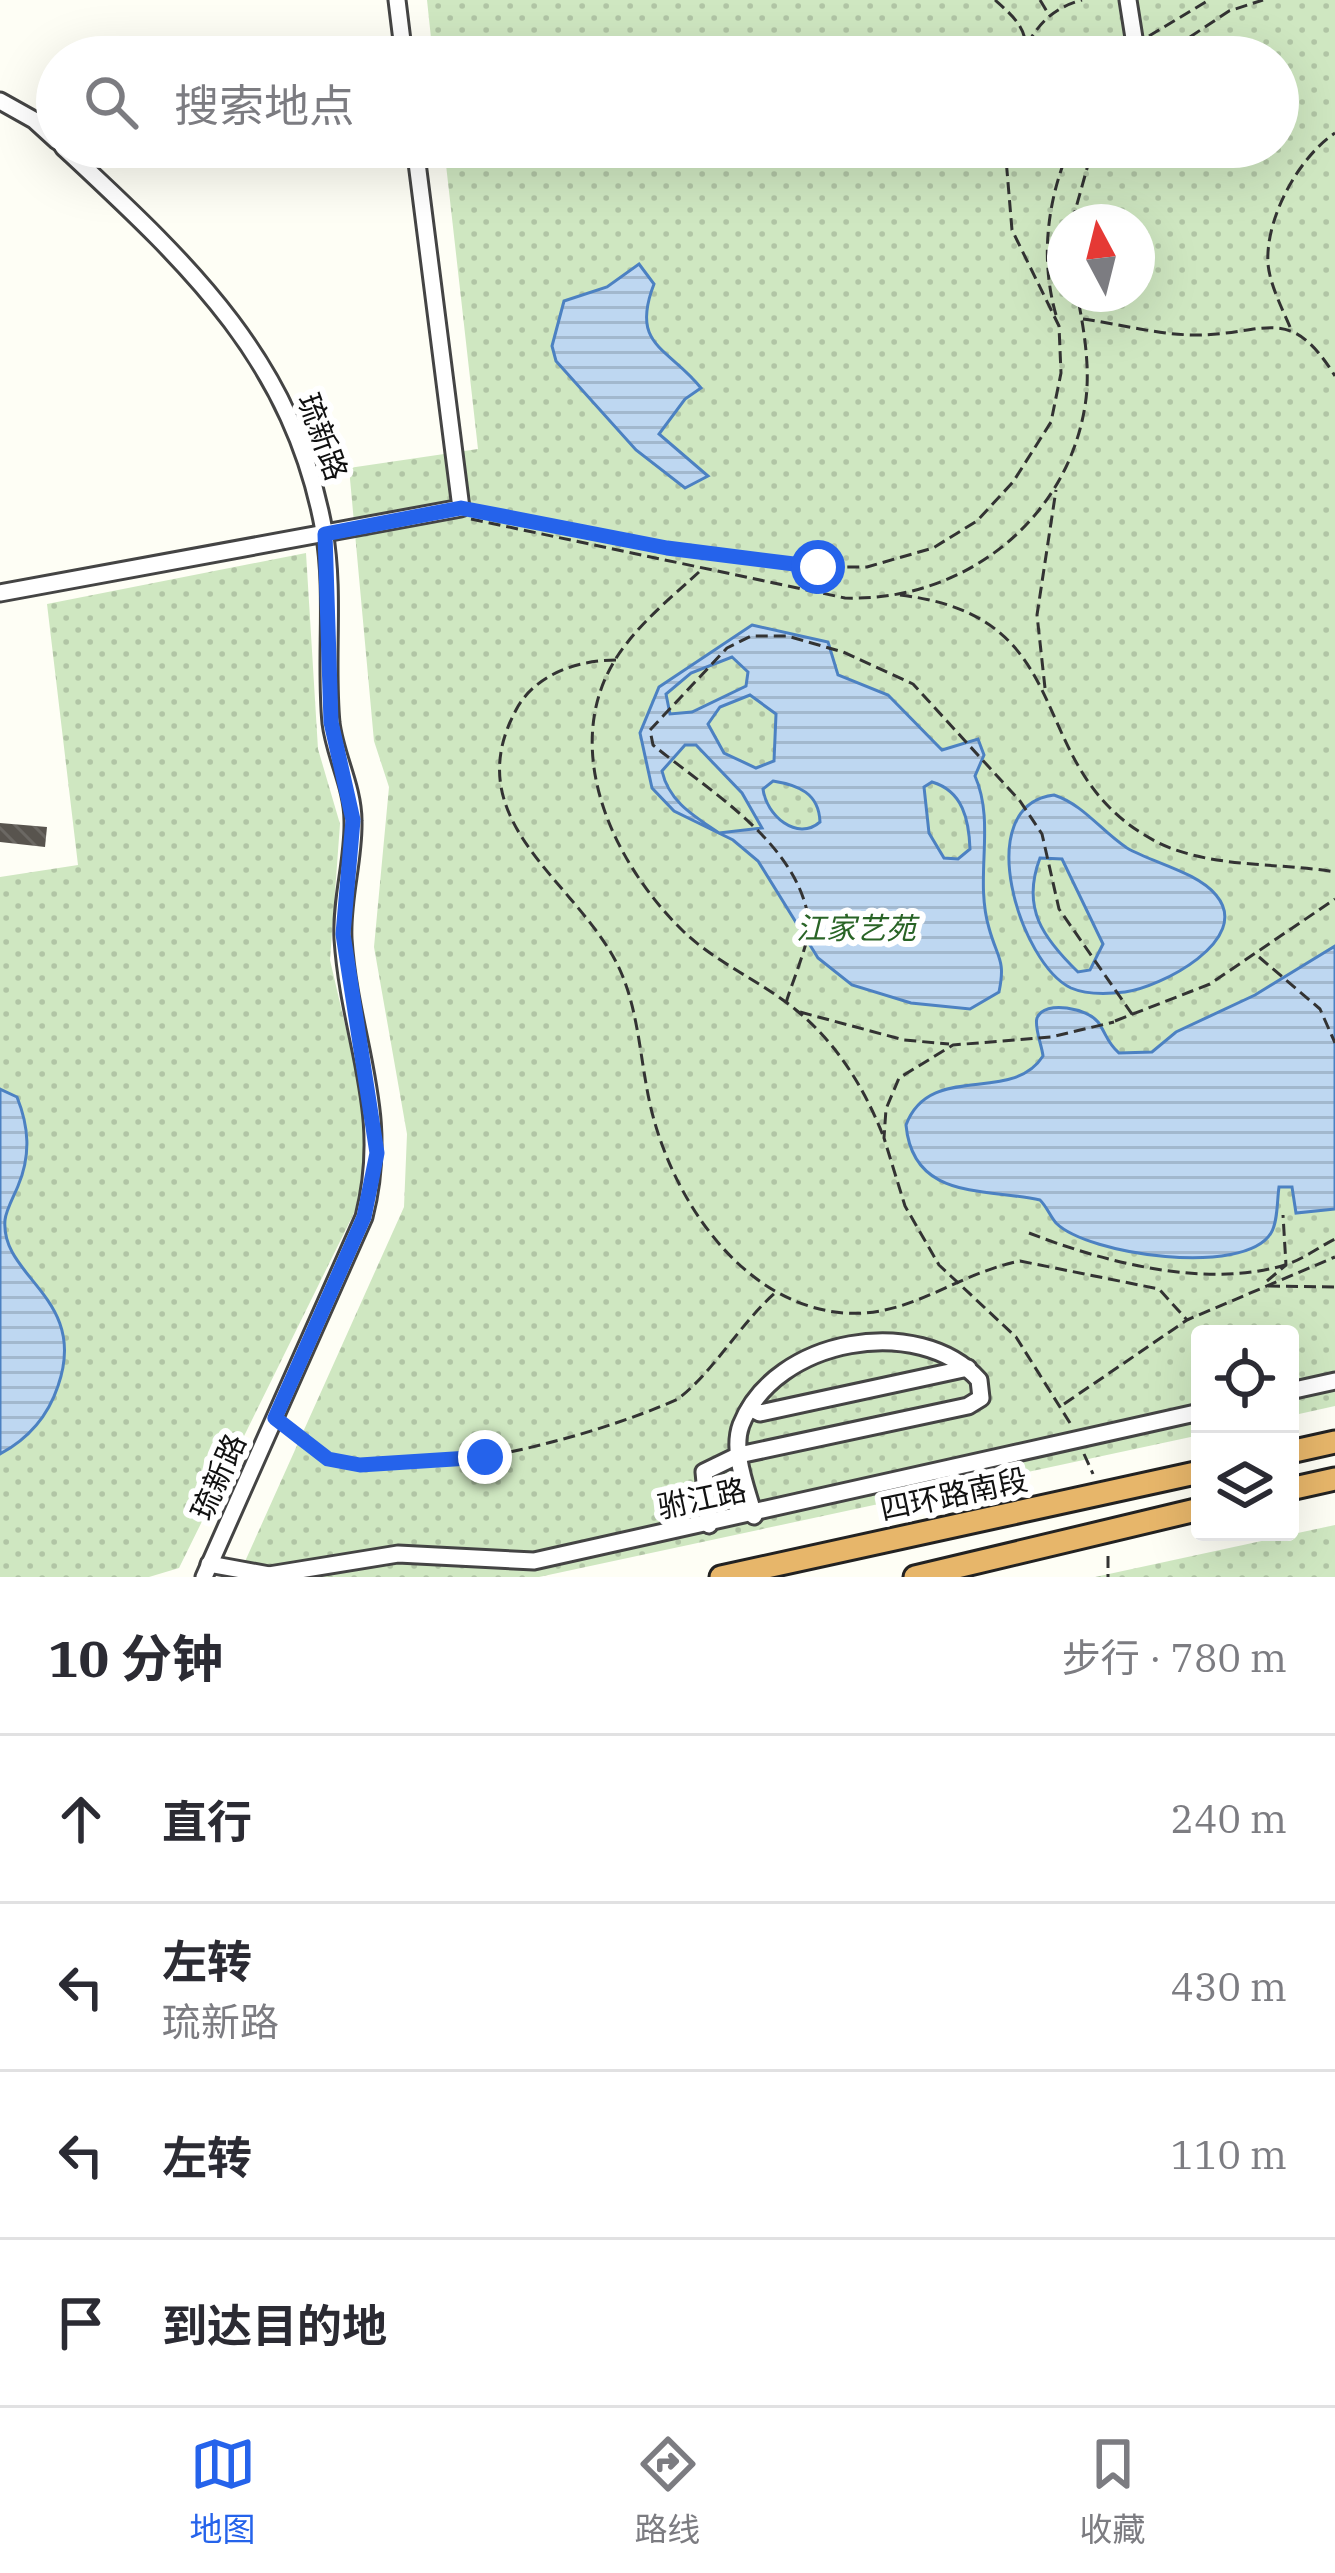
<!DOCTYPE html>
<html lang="zh">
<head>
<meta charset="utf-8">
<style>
	:root { --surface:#fff; --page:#f7f7f7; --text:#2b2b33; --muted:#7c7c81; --line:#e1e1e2; --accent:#2563eb }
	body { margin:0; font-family:"IBM Plex Serif","Noto Sans SC",serif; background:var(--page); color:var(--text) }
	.controls { position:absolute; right:36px; bottom:36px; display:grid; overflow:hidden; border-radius:12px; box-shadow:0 12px 48px #0002 }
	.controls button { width:108px; height:108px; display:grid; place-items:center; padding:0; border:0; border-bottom:3px solid var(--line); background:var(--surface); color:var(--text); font:60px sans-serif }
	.compass { position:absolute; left:1047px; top:204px; width:108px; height:108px; border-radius:50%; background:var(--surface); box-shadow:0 12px 48px #0002; rotate:353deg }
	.stop { position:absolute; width:36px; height:36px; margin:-27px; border:9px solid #2563eb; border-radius:50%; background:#fff }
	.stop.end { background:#2563eb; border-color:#fff; box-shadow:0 3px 12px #0008 }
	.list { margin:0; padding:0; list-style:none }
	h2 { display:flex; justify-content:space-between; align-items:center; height:156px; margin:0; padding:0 48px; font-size:51px }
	h2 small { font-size:39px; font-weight:400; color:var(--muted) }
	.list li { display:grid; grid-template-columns:78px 1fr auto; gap:36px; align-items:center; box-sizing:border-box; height:168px; padding:0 48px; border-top:3px solid var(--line) }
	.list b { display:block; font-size:45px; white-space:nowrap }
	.list p { margin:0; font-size:39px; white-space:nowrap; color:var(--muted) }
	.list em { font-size:39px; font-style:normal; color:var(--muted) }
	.icon { flex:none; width:66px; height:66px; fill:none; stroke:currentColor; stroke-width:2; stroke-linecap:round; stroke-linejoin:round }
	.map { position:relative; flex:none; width:1335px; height:1577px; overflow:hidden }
	.search { position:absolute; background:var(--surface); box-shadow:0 12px 48px #0002; left:36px; right:36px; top:36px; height:132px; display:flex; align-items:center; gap:30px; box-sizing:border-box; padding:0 42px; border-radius:66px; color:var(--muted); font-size:45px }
	.sheet { height:828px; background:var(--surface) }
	nav { display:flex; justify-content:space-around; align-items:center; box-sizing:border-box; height:168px; border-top:3px solid var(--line); background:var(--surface); font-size:33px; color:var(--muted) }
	nav a { display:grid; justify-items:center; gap:6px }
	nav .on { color:var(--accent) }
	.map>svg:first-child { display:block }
	.grass { fill:url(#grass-dots); fill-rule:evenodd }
	.water { fill:url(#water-rules); stroke:#4c81c2; stroke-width:3; fill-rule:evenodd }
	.building { fill:url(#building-back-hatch) }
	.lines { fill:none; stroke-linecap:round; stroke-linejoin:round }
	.minor-casing { stroke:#444; stroke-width:21 }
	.highway-casing { stroke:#222; stroke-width:27 }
	.path { stroke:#333; stroke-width:3; stroke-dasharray:12 6; stroke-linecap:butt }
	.minor { stroke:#fff; stroke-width:15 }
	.highway { stroke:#e7b66a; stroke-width:21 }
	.route { stroke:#2563eb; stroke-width:15 }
	.labels { text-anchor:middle; stroke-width:12; stroke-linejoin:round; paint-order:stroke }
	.street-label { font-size:30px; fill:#111; stroke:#fff }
	.park-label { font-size:30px; font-style:italic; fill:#296426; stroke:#fff }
</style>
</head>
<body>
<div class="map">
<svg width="1335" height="1577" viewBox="0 0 1335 1577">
	<defs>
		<pattern id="grass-dots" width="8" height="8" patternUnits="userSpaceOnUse" patternTransform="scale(3)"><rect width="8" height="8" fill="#cfe7c1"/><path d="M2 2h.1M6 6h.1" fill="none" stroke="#b1c5a5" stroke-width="1.8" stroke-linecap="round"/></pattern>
		<pattern id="water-rules" width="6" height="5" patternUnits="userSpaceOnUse" patternTransform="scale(3)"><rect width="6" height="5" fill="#bed7f1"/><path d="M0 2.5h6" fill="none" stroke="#a2b8ce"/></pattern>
		<pattern id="building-back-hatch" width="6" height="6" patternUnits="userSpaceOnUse" patternTransform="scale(3)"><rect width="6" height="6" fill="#58544e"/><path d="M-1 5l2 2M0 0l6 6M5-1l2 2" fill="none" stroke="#6b6863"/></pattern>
	</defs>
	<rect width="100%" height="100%" fill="#fefef5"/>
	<!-- grass -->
	<g class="grass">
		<path d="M427 0H1335V1406L1290 1416V1334H1200V1435L539 1577H238L404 1207 407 1134 374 947 389 787 374 741 349 468 478 449 444 147H1278V57H433ZM1065 222H1137V294H1065Z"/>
		<polygon points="306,553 318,749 340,824 330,960 367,1119 365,1175 354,1213 179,1568 149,1577 0,1577 0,877 78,865 47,604"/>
		<polygon points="1335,1525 1335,1577 1095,1577"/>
	</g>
	<!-- water -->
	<g class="water">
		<path d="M639 264 654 284C630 346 668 347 701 388L685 399 659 434 708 476 685 488 636 450 556 361 552 346 564 301 607 287Z"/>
		<path d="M752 625 828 642 838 675 888 695 942 750 978 739 984 755 975 776C996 824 974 877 989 928 997 958 1006 959 999 992L970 1009 911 1003 852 985 818 958 758 861 733 840 674 811 652 788 640 733 659 687ZM732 657 748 672 746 686 692 712 670 714 666 694 691 673ZM750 695 776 714 774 761 756 768 724 753 708 724 720 707ZM685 745H696L742 793 762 828 719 833C694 816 669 802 662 771ZM773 781C798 785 819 793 820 822 797 842 766 815 763 789ZM932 782C963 791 969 820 970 849L958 859 944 858 929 833 924 787Z"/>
		<path d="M1054 795C1084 805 1101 831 1127 848 1153 863 1197 872 1216 895 1254 940 1159 988 1125 992 1108 994 1087 995 1071 988 1020 964 970 805 1054 795ZM1040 858 1062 859 1103 944 1090 970 1078 972C1043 938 1021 908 1040 858Z"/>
		<path d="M1335 946V1209L1296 1213 1292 1187H1279C1277 1200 1278 1222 1271 1233 1244 1277 1088 1255 1056 1223 1050 1216 1047 1207 1040 1200 986 1188 913 1201 906 1125 930 1061 1012 1105 1043 1056 1042 1046 1034 1027 1037 1018 1045 999 1088 1009 1098 1022 1106 1033 1107 1043 1119 1053L1152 1052 1176 1032 1255 995Z"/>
		<path d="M0 1089 17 1097C29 1127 31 1155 18 1186 14 1196 6 1210 5 1220 0 1278 89 1297 58 1386 48 1416 28 1439 0 1454Z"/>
	</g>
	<!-- building -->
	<polygon class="building" points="0,823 47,827 45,847 0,842"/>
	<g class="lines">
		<defs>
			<g id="minor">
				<polyline points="397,0 404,57"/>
				<polyline points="1128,0 1137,57"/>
				<polyline points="0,101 34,120 57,141"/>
				<path d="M63 147C185 261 293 358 324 531 335 593 325 660 331 723 335 756 353 787 353 821 354 860 341 899 343 939 350 1042 391 1111 364 1217L204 1577"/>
				<polyline points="0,593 461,508 415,147"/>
				<polyline points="1290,1391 1335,1381"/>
				<polyline points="750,1408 760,1413 968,1368"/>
				<path d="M709 1525 704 1472 739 1455 968 1406 981 1398 979 1380C919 1313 775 1338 741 1425 731 1452 747 1489 754 1516"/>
				<polyline points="209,1564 269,1575 398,1554 534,1561 1200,1412"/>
			</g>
			<g id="highway">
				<polyline points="1290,1452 1335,1442"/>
				<polyline points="1290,1489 1335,1479"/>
				<polyline points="721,1577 1200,1472"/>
				<polyline points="915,1577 1200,1509"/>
			</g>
		</defs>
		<!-- minor casing -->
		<use href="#minor" class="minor-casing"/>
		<!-- highway casing -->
		<use href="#highway" class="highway-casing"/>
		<!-- path -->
		<g class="path">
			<path d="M995 0C1013 16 1031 31 1024 57"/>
			<polyline points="1040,0 1049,15"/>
			<polyline points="1149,36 1209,0"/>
			<path d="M1027 45C1040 21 1056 7 1082 0"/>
			<polyline points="1160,57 1229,11 1263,0"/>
			<polyline points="1072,222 1093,147"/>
			<path d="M1056 315C1040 259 1047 200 1070 147"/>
			<path d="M1083 319C1119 324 1159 335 1196 335 1266 335 1289 302 1335 376"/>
			<path d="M1290 327C1282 308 1270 285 1268 264 1265 218 1299 157 1335 133"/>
			<polyline points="474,511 667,548 818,567 867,567 933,548 977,521 1013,482 1051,422 1061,373 1059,326 1012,230 1005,147"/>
			<path d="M471 519 845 598C961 602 1066 523 1085 406 1091 370 1084 329 1077 294"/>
			<path d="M699 572C675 594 647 617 627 643 553 735 609 859 683 931 716 963 761 981 796 1010 837 1043 865 1089 884 1138"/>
			<path d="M900 595C1087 617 1018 768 1155 841 1209 869 1277 862 1335 872"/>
			<path d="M616 660C578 660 535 674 516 710 455 823 580 882 620 970 641 1017 640 1070 654 1120 676 1198 731 1283 812 1307 897 1332 945 1276 1020 1261L1159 1289 1187 1320"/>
			<polyline points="1045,688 1037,615 1056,490"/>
			<polyline points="1259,957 1320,1009 1335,1043"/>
			<path d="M786 1003C791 985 811 938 809 923 800 844 709 791 653 745L650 730 727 648 751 636H787L843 652 913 684 1020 801 1042 834 1059 909 1134 1017"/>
			<polyline points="800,1012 904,1040 949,1044"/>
			<polyline points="1115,1021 1210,984 1335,899"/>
			<path d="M1029 1233C1104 1262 1205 1289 1285 1265 1302 1260 1319 1247 1335 1239"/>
			<polyline points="1267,1281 1286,1265 1283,1215"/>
			<polyline points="1268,1286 1335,1287"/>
			<polyline points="1064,1404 1187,1320 1335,1257"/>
			<polyline points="1070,1423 1016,1337 939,1265 905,1206 884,1138 886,1109 899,1078 953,1045 1051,1037 1114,1022"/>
			<path d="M289 1428C303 1438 318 1455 334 1460 422 1484 596 1436 678 1399 715 1370 739 1325 775 1293"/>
			<polyline points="1084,1454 1093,1474"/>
			<polyline points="1108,1556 1108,1577"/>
		</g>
		<!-- minor -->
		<use href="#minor" class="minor"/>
		<!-- highway -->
		<use href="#highway" class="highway"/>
	</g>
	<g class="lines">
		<!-- route -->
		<polyline class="route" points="485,1457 360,1465 328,1459 275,1418 364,1217 377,1153 343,934 353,820 331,722 325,534 461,508 667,548 818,567"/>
	</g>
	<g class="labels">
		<!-- street labels -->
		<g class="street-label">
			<text transform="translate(322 437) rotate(70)" y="10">琉新路</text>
			<text transform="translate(219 1477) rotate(-66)" y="10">琉新路</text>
			<text transform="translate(954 1495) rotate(-12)" y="10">四环路南段</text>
			<text transform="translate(702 1499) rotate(-12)" y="10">驸江路</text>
		</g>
		<!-- park labels -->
		<g class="park-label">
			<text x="856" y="939">江家艺苑</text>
		</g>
	</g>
</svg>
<div class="controls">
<button><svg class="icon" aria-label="locate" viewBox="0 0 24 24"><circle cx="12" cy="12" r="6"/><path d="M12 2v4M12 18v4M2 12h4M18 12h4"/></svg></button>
<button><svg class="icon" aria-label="layers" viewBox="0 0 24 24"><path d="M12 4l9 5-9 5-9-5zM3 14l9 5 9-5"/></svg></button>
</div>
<svg class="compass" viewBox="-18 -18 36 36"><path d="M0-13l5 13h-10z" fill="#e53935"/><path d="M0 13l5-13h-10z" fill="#7c7c81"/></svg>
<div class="stop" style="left:818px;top:567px"></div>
<div class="stop end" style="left:485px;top:1457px"></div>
<div class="search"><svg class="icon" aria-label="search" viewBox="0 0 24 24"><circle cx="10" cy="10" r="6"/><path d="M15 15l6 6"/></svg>搜索地点</div>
</div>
<section class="sheet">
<h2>10 分钟<small>步行 · 780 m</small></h2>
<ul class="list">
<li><svg class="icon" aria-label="ahead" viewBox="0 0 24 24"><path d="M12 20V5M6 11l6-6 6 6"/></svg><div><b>直行</b></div><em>240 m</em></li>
<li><svg class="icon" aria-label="left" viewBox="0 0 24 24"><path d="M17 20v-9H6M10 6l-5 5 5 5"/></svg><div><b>左转</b><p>琉新路</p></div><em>430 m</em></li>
<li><svg class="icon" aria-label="left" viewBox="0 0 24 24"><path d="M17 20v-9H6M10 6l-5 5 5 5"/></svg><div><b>左转</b></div><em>110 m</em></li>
<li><svg class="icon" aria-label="arrive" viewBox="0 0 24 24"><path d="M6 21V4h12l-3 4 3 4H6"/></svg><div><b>到达目的地</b></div></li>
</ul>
</section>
<nav>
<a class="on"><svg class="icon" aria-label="map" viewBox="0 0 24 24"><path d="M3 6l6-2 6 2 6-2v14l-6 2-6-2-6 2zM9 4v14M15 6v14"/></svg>地图</a>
<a><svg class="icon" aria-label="directions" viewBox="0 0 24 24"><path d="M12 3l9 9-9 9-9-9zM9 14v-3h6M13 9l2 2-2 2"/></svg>路线</a>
<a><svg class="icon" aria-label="saved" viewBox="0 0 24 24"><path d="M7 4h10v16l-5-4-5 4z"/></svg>收藏</a>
</nav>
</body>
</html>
